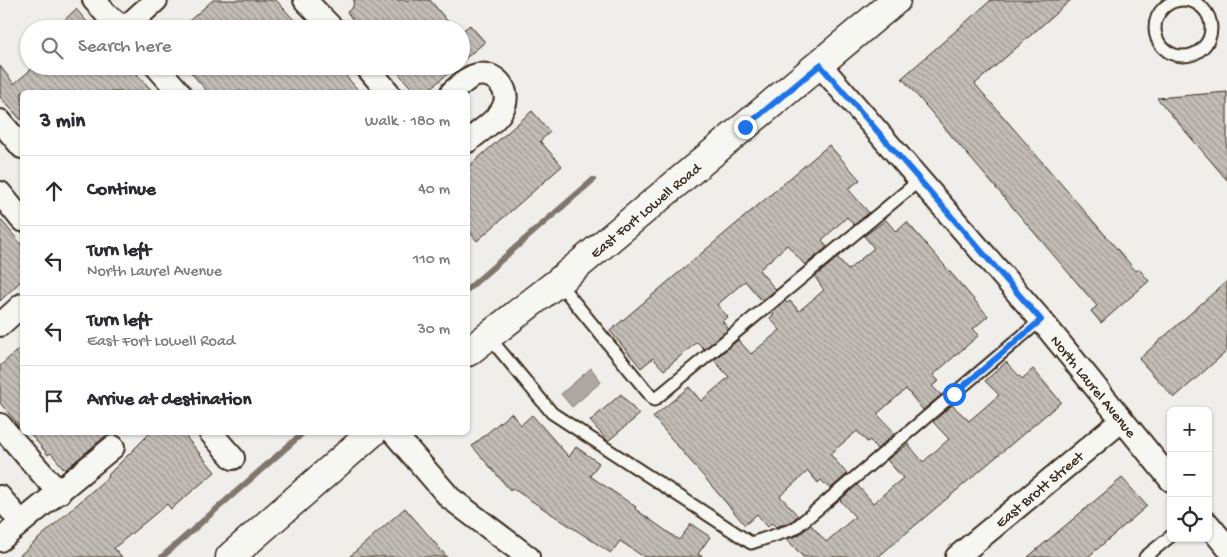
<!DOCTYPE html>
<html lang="en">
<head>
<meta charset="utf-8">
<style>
	:root { --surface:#fff; --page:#f7f7f7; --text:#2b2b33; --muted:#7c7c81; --line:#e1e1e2 }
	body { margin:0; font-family:"Gochi Hand",sans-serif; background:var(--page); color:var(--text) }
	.controls { position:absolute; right:15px; bottom:15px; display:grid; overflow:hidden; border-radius:8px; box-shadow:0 1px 4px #0004 }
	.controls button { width:45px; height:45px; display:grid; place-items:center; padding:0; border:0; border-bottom:1px solid var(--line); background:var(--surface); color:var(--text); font:25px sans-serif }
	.stop { position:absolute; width:15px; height:15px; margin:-11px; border:4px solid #1a73e8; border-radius:50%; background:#fff }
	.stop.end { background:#1a73e8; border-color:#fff; box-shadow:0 1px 5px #0008 }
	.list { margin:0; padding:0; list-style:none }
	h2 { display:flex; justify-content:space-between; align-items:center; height:65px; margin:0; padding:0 20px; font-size:21px }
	h2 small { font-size:16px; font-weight:400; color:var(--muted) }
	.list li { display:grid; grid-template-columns:32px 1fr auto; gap:15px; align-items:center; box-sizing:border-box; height:70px; padding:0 20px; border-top:1px solid var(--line) }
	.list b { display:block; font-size:19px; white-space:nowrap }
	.list p { margin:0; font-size:16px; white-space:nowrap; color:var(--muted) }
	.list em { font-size:16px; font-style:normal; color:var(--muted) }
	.icon { flex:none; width:28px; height:28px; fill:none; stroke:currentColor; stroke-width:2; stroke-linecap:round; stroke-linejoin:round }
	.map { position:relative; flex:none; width:1227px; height:557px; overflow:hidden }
	.search { position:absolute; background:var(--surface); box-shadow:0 1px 4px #0004; left:20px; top:20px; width:450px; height:55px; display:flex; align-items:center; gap:12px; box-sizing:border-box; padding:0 18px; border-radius:28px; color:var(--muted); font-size:19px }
	.panel { position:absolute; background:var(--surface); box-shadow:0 1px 4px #0004; left:20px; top:90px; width:450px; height:345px; border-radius:8px }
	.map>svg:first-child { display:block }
	.water { fill:#afa8a1; stroke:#81766d }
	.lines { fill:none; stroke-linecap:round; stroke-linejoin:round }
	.stream { stroke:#81766d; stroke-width:6 }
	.building { fill:url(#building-back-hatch); stroke:#3b2a1e }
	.lane-casing { stroke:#3b2a1e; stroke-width:15 }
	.street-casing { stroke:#3b2a1e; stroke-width:26 }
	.secondary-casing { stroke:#3b2a1e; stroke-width:31 }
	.lane { stroke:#f6f6f2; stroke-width:11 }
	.street { stroke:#f6f6f2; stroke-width:22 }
	.secondary { stroke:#f6f6f2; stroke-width:28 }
	.route { stroke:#1a73e8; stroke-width:6 }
	.labels { text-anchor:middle; stroke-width:5; stroke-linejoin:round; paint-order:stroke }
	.street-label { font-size:15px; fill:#3b2a1e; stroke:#f6f6f2 }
</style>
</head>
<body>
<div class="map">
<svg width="1227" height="557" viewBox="0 0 1227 557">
	<defs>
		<pattern id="building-back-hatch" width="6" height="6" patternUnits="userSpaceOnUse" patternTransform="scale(1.25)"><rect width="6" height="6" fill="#c2bdb7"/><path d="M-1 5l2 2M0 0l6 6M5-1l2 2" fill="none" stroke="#9f9a94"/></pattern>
	</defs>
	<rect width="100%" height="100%" fill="#efeeea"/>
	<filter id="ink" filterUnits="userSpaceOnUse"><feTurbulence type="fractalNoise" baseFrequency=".02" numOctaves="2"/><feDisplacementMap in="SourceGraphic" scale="10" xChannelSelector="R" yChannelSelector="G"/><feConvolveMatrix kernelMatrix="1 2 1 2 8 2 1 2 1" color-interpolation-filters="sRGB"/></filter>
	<g filter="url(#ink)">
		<!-- water -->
		<polygon class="water" points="591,368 601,382 572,407 561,394"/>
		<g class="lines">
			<!-- stream -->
			<g class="stream">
				<polyline points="468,289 593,180"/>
				<polyline points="162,557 304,432"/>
			</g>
		</g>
		<!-- building -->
		<g class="building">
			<polygon points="213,0 276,0 302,29 180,29"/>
			<polygon points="354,0 430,0 454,29 360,29 347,12 353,7"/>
			<polygon points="991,0 1071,0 975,84 1136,271 1139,269 1149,281 1101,323 1091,311 1097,306 902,78"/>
			<polygon points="76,9 93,29 55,29"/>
			<polygon points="470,25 485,42 461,62 461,32"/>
			<polygon points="0,66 14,84 35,66 130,66 153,92 22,92 22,121 0,97"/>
			<polygon points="185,66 337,66 360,92 208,92"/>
			<polygon points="392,66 457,66 431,88 425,89 420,92 415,92"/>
			<polygon points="1227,92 1227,180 1157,98"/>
			<polygon points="532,111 550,132 540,141 562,166 477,241 468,230 468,167"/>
			<polygon points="829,145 860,180 848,189 869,213 854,225 847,217 822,240 827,247 805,265 787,245 759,270 776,290 762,301 745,281 717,305 728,317 722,321 729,329 704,349 697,342 664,370 653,358 641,368 610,331"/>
			<polygon points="0,219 22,245 22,280 0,301"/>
			<polygon points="886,220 896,232 907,222 988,316 973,329 979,335 933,375 939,381 932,386 941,395 923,410 906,389 877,414 895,433 877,449 870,440 867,442 857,431 830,454 847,474 830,489 821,480 818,483 808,471 780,496 798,516 790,522 776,527 772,523 768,527 757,514 745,525 653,417 689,387 701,401 729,377 714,360 738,340 751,354 780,330 770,318 774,314 772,312 785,301 787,303 790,301 799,311 824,290 815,277 837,258 848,270 874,248 864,236"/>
			<polygon points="1227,281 1227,351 1174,398 1139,359"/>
			<polygon points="22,346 22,429 0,403 0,366"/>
			<polygon points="1006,362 1022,379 1033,369 1061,402 878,557 803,557 787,539 799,535 811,525 826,542 855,517 840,500 857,485 873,503 903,478 887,460 908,444 923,462 949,439 933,422 952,405 969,421 999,395 985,381"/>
			<polygon points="621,394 639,415 608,441 590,421"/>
			<polygon points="511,413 521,425 532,415 569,457 576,447 599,463 590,476 636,507 635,509 679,540 691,524 710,537 698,554 703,557 644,557 620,541 611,553 512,488 510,490 472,446"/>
			<polygon points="29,432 110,432 65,470 51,453 48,455"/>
			<polygon points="151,432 182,432 215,472 171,509 167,504 114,548 122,557 18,557 109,476 108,475"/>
			<polygon points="1122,478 1147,506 1088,557 1028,557"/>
			<polygon points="405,508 447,557 349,557"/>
		</g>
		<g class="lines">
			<defs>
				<g id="lane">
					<circle cx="1183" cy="28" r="28"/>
					<polyline points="558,282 654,400 921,179"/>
					<polyline points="488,336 552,413 751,543 794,529 1041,320"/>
					<polyline points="1145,557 1171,536"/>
				</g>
				<g id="street">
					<polyline points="94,0 108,16 124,28"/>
					<polyline points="305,0 333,29"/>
					<polyline points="124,29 156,0"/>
					<polyline points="820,65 1041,320 1171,480"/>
					<polyline points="156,66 179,92"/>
					<polyline points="366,66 388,92"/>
					<path d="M452 92C460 86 467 77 477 75 495 71 511 90 504 106 499 120 478 132 468 141"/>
					<polyline points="0,121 22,147"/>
					<polyline points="0,193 22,220"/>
					<polyline points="0,325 22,305"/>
					<polyline points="0,425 59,493"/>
					<polyline points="210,432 233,458"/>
					<polyline points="393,432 450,498 528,557"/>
					<polyline points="0,497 21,522"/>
					<polyline points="1208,524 1227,547"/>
					<polyline points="0,540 113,447"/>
					<polyline points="957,557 1121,421"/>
				</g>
				<g id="secondary">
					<polyline points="468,352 558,282 896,0"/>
					<polyline points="230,557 373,432"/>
				</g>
			</defs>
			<!-- lane casing -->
			<use href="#lane" class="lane-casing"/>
			<!-- street casing -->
			<use href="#street" class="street-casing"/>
			<!-- secondary casing -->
			<use href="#secondary" class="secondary-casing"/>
			<!-- lane -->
			<use href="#lane" class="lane"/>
			<!-- street -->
			<use href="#street" class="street"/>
			<!-- secondary -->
			<use href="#secondary" class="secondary"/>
		</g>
	</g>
	<g class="lines" filter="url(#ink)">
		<!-- route -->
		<polyline class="route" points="745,127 820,65 1041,320 954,394"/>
	</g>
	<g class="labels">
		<!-- street labels -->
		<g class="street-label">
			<text transform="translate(645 210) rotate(-40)" y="5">East Fort Lowell Road</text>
			<text transform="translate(1094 386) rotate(51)" y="5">North Laurel Avenue</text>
			<text transform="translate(1039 489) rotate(-40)" y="5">East Brott Street</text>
		</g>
	</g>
</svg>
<div class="controls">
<button>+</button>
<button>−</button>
<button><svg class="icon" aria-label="locate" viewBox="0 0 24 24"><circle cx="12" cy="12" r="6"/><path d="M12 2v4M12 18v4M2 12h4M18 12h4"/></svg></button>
</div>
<div class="stop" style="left:954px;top:394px"></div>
<div class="stop end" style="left:745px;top:127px"></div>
<div class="search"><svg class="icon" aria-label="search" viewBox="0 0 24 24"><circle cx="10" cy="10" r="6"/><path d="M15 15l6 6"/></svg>Search here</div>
<section class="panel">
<h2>3 min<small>Walk · 180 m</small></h2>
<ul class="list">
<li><svg class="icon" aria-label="ahead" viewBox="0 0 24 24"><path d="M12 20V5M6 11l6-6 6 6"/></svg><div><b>Continue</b></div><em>40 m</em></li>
<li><svg class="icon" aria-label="left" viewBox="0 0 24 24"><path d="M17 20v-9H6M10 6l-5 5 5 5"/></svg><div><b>Turn left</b><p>North Laurel Avenue</p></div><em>110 m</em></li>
<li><svg class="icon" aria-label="left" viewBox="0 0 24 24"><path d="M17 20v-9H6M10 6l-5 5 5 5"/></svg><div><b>Turn left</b><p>East Fort Lowell Road</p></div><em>30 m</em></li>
<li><svg class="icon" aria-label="arrive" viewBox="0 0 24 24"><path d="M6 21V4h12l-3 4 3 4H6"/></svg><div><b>Arrive at destination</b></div></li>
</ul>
</section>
</div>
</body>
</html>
